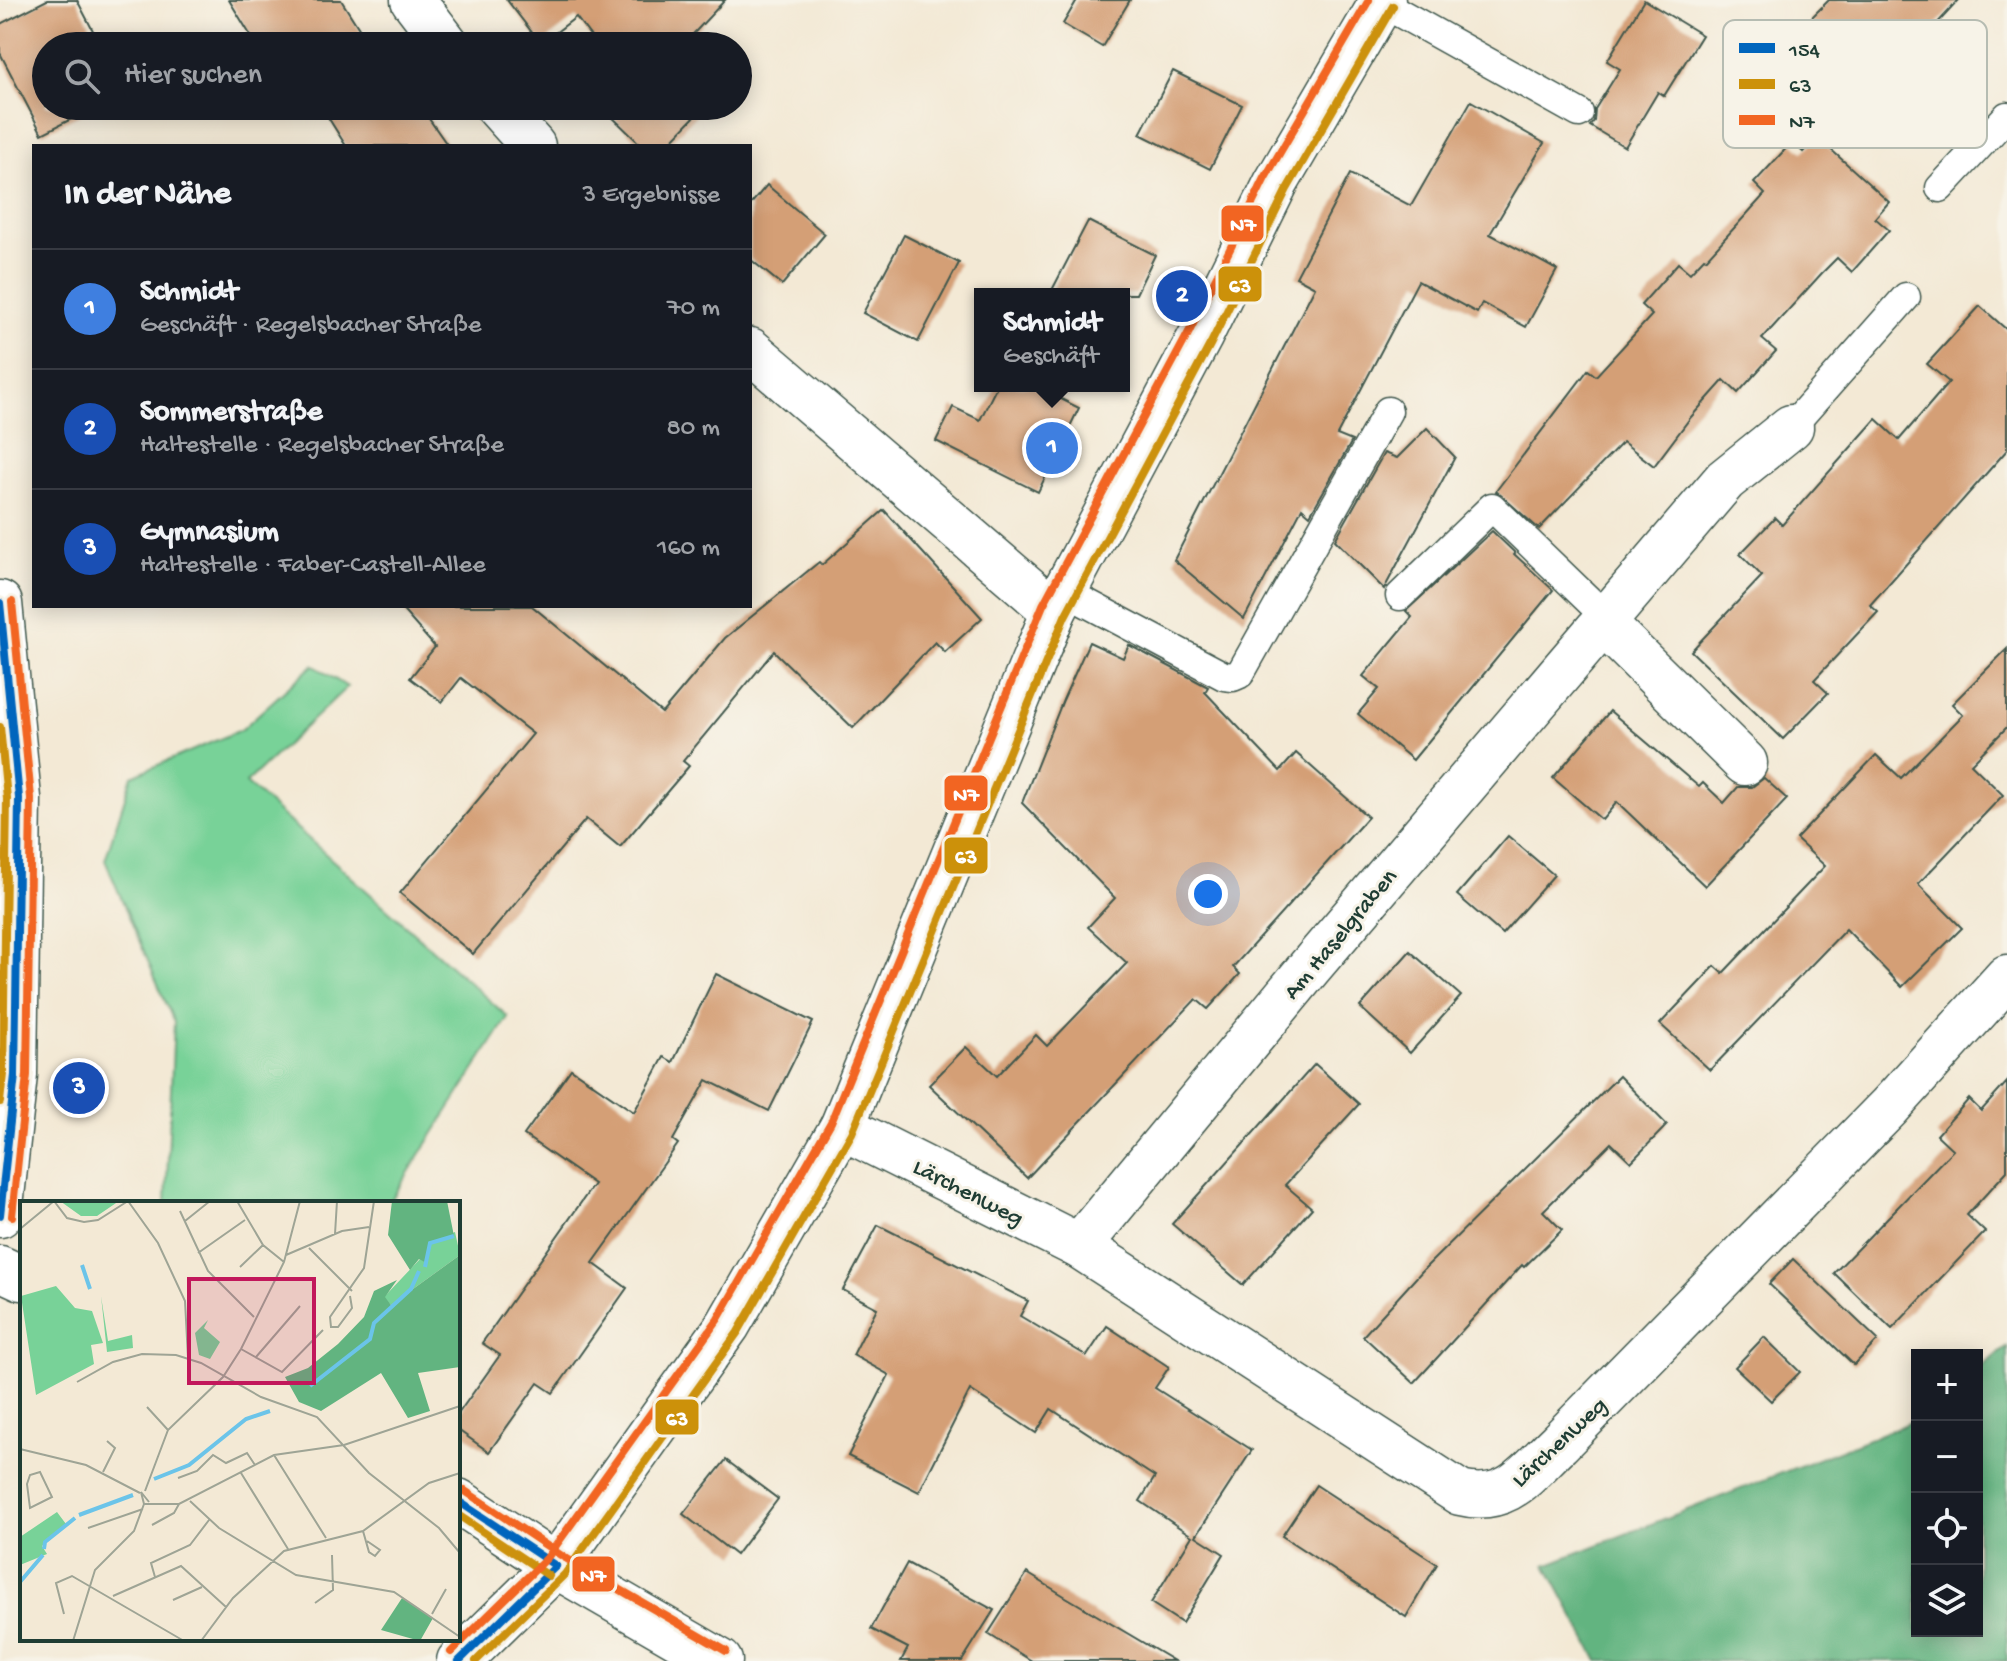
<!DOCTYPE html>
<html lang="de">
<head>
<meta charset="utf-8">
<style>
	:root { --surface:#171b24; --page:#20242c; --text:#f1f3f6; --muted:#9ea1a6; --line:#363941; --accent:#d1495b }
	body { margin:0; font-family:"Gochi Hand",sans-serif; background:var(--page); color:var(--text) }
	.controls { position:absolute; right:24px; bottom:24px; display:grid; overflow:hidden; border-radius:0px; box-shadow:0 4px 20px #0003 }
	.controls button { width:72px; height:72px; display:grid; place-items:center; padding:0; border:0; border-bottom:2px solid var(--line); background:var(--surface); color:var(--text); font:40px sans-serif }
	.you { position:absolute; left:1208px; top:894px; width:28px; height:28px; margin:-20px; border:6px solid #fff; border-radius:50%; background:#1a73e8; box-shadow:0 0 0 12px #1a73e833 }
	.badge { display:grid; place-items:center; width:52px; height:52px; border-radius:50%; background:var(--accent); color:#fff; font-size:26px; font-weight:700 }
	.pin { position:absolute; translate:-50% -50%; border:4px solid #fff; box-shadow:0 2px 8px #0006 }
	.popup { position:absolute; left:974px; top:288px; width:156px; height:104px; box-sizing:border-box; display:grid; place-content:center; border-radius:0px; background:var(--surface); filter:drop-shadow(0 2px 6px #0005); font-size:26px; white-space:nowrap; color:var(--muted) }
	.popup b { font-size:30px; color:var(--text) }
	.popup::after { content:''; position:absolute; left:50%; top:100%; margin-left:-16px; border:16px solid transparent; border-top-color:var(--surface) }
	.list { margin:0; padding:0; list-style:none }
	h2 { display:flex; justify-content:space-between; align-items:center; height:104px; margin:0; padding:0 32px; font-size:34px }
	h2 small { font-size:26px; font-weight:400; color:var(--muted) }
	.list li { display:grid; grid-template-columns:52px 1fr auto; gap:24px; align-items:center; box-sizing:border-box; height:120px; padding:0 32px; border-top:2px solid var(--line) }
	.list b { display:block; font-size:30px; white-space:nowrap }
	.list p { margin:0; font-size:26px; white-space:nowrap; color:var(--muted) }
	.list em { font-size:26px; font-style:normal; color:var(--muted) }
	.icon { flex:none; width:44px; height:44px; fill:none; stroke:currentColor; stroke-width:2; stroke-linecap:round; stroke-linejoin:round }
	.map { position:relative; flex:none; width:2007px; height:1661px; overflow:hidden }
	.search { position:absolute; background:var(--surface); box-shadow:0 4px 20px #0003; left:32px; top:32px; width:720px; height:88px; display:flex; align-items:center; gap:20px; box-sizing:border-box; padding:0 28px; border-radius:44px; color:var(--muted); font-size:30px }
	.panel { position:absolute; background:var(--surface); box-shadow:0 4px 20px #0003; left:32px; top:144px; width:720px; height:464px; border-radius:0px }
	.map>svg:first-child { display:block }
	.green { fill:#78d298; stroke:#4c8866; stroke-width:2 }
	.forest { fill:#62b480; stroke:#40785a; stroke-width:2 }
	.building { fill:#d49f76 }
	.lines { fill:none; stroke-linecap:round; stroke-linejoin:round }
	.service-casing { stroke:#3f574c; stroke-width:31 }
	.minor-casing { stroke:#3f574c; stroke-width:47 }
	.tertiary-casing { stroke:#3f574c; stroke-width:47 }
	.service { stroke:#fff; stroke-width:28 }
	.minor { stroke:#fff; stroke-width:44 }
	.tertiary { stroke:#fff; stroke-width:44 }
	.bus-1-casing { stroke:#f7f3e8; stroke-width:14 }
	.bus-2-casing { stroke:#f7f3e8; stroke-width:14 }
	.bus-3-casing { stroke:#f7f3e8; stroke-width:14 }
	.bus-1 { stroke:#0065bd; stroke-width:8 }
	.bus-2 { stroke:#cc910a; stroke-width:8 }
	.bus-3 { stroke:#f26522; stroke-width:8 }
	.labels { text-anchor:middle; stroke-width:6; stroke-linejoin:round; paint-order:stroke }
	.street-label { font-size:24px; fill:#1f3d34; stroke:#f7f3e8 }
	.inset-river { fill:none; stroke:#6bc4e9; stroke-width:4 }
	.inset-road { fill:none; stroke:#9ea495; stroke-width:2 }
	.view { fill:#c2185b; fill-opacity:0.15; stroke:#c2185b; stroke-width:4 }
	.inset-edge { fill:none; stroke:#1f3d34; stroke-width:4 }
	.key { fill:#f7f3e8; stroke:#b6bcb2; stroke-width:2 }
	.key-label { font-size:22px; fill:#1f3d34 }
	.line-badge { stroke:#f7f3e8; stroke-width:3 }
	.badge-label { font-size:22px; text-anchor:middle; font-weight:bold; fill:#fff }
</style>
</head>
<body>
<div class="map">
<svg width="2007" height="1661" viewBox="0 0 2007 1661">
	<rect width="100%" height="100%" fill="#f7f3e8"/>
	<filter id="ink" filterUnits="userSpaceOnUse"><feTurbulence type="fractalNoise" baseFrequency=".0125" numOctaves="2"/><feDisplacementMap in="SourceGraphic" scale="16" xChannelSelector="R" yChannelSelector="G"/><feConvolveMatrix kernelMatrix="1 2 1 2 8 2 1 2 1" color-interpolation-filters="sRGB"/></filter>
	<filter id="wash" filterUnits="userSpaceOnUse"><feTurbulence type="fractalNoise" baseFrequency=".006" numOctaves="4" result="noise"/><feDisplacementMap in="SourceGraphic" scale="32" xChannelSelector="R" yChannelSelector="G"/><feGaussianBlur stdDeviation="1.8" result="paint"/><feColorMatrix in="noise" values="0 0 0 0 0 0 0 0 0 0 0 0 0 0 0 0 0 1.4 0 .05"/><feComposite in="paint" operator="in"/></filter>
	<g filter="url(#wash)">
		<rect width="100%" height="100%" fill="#f3e9d5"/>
		<!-- green -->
		<polygon class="green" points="313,665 347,687 246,783 508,1017 389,1203 166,1203 174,1022 105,860 132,776 241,730"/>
		<!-- forest -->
		<polygon class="forest" points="2007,1347 2007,1661 1598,1661 1546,1565 1907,1424 1917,1416 1917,1631 1977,1631 1977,1370"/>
		<g id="blocks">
			<!-- building -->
			<g class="building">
				<polygon points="47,0 77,0 101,46 46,46 46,106 97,106 42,134 0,53 0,24"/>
				<polygon points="229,0 341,0 370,46 257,46"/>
				<polygon points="507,0 725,0 682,46 598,46 576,17 541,44"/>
				<polygon points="1077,0 1130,0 1102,47 1063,24"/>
				<polygon points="1644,0 1702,35 1664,96 1658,92 1625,147 1590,126 1594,121 1595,109 1620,69 1607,61"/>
				<polygon points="1829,0 1959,0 1933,28 1948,41 1910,83 1896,69 1882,85 1809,20"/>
				<polygon points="1173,71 1242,105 1210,169 1140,134"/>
				<polygon points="1471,101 1544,143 1490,234 1557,270 1526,327 1482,303 1477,313 1418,281 1337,435 1352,441 1310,515 1302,508 1244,619 1174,560 1315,287 1296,277 1350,174 1411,206"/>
				<polygon points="321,106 420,106 448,146 346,146"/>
				<polygon points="609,106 705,106 666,146 642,146 605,110"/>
				<polygon points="1817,137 1889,202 1875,218 1889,230 1852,272 1837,258 1822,273 1762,339 1776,351 1738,393 1724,380 1691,417 1654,466 1623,442 1539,529 1496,491 1588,370 1596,376 1652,315 1641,305 1678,263 1690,273 1704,258 1706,259 1765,194 1754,183 1792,142 1803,152"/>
				<polygon points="767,185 825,234 782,285 750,259 750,205"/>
				<polygon points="1088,221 1155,255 1136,294 1050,294"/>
				<polygon points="904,235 959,263 918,342 863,313"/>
				<polygon points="1980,306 2007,330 2007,450 1870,605 1878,612 1814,680 1828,693 1783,739 1691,651 1762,576 1740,554 1775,518 1782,525 1876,419 1899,440 1949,382 1927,364"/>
				<polygon points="997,386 1035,386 1079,408 1038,492 936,441 953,407 980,420"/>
				<polygon points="1427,428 1455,457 1384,589 1335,540 1384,453 1397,458"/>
				<polygon points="884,510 982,618 945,652 935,642 853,728 774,651 683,761 689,766 620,847 586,819 473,954 400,893 533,734 461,678 442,702 410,678 435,647 399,606 532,606 662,713 725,638 819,562 822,565"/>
				<polygon points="1492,531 1515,553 1514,554 1553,590 1413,760 1358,714 1379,689 1363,676 1412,617 1406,611"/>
				<polygon points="1089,642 1123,658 1129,645 1208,687 1205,692 1280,771 1296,753 1368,817 1233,967 1240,974 1208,1009 1196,999 1027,1178 929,1085 966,1047 997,1076 1036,1035 1047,1046 1127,963 1088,927 1115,898 1022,803 1063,700"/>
				<polygon points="2007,649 2007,727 1971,764 2003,795 1918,884 1962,928 1902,987 1846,929 1710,1070 1660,1024 1715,966 1723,973 1825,866 1796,839 1876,755 1901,778 1963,715 1952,704"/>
				<polygon points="1610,711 1699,787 1703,783 1724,803 1738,787 1752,787 1764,778 1787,799 1705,886 1617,802 1602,820 1553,778"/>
				<polygon points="1508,836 1554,875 1502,934 1457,895"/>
				<polygon points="1410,951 1461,996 1410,1053 1360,1007"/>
				<polygon points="716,974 813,1022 769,1111 707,1080 673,1140 678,1144 593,1263 627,1288 553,1393 538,1383 489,1452 458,1430 458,1414 500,1355 482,1343 594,1184 524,1135 571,1069 634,1112 664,1057 673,1062"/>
				<polygon points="1315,1064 1359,1104 1285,1185 1312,1208 1243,1285 1172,1224"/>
				<polygon points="1619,1076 1667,1125 1631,1162 1611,1143 1543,1211 1562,1230 1524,1267 1522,1265 1414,1383 1363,1336 1423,1270"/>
				<polygon points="2007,1082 2007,1171 1967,1215 1985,1232 1892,1329 1834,1273 1953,1150 1937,1135 1969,1099 1981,1111"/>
				<polygon points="878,1225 1028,1301 1020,1316 1087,1356 1107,1326 1169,1367 1155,1388 1252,1450 1196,1536 1224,1554 1182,1623 1151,1603 1192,1536 1140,1501 1155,1477 1051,1409 1036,1433 970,1390 919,1492 848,1456 889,1375 853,1355 877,1308 843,1290"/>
				<polygon points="1793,1259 1878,1340 1854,1365 1769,1284"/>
				<polygon points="1764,1337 1800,1372 1771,1401 1735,1367"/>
				<polygon points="726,1460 778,1499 736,1555 683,1514"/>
				<polygon points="1316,1485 1437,1564 1406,1617 1282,1536"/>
				<polygon points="907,1563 994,1610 962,1661 901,1661 908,1648 871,1629"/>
				<polygon points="1027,1573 1066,1597 1174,1661 1032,1661 988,1634"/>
			</g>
		</g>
	</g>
	<g filter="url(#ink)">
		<use href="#blocks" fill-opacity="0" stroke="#3f574c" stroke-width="2"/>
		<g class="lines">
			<defs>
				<g id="service">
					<polyline points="1382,3 1579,113"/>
					<polyline points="1940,188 2007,116"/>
					<polyline points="1791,427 1906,297"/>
					<polyline points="1064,591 1224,676 1233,677 1240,674 1388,411"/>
					<polyline points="1400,596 1492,507 1607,618"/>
				</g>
				<g id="minor">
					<polyline points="413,0 448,46"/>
					<polyline points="497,106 533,146"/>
					<polyline points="750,350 1054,611"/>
					<polyline points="0,603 19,798 15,1075 0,1215"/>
					<polyline points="1603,623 1745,763"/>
					<path d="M842 1127 1079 1246 1460 1493C1508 1505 1527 1473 1559 1443L1890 1106 2007 977"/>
					<polyline points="1079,1246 1309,968 1725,480 1791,427"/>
					<polyline points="0,1268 22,1278"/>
					<polyline points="458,1501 556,1566 720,1661"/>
				</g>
				<polyline id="tertiary" points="459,1661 556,1566 728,1325 842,1127 1054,611 1200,337 1276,183 1383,0"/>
			</defs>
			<!-- service casing -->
			<use href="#service" class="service-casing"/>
			<!-- minor casing -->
			<use href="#minor" class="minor-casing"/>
			<!-- tertiary casing -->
			<use href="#tertiary" class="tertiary-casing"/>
			<!-- service -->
			<use href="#service" class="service"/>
			<!-- minor -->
			<use href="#minor" class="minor"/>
			<!-- tertiary -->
			<use href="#tertiary" class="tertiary"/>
			<defs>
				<g id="bus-1">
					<polyline points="0,603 19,798 15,1075 0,1215"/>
					<polyline points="458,1501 556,1566"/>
					<polyline points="459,1661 556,1566"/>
				</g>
				<g id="bus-2">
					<polyline points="0,727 7,798 3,1074 0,1102"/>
					<polyline points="458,1515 549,1576"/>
					<polyline points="476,1661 565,1574 738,1332 852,1133 1065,616 1211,343 1287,189 1393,6"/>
				</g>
				<g id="bus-3">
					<polyline points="12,1216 27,1075 31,798 12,602"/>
					<polyline points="465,1491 562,1556 726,1651"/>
					<polyline points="451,1652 547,1558 718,1319 831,1122 1043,605 1189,332 1265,178 1369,0"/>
				</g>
			</defs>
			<!-- bus-1 casing -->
			<use href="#bus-1" class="bus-1-casing"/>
			<!-- bus-2 casing -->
			<use href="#bus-2" class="bus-2-casing"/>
			<!-- bus-3 casing -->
			<use href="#bus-3" class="bus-3-casing"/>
			<!-- bus-1 -->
			<use href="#bus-1" class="bus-1"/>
			<!-- bus-2 -->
			<use href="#bus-2" class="bus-2"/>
			<!-- bus-3 -->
			<use href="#bus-3" class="bus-3"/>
		</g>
	</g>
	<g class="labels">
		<!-- street labels -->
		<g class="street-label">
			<text transform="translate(1339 933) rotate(-50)" y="8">Am Haselgraben</text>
			<text transform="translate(969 1191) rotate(27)" y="8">Lärchenweg</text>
			<text transform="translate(1558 1441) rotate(-43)" y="8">Lärchenweg</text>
		</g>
	</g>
	<!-- overview -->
	<g transform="translate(20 1201)">
		<rect width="440" height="440" fill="#f3e9d5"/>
		<path d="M40 0H99L77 15H61ZM435 31 440 54 371 104 364 96 400 58 405 61 409 41ZM36 85 55 107 72 110 83 142 71 144 74 163 16 194 1 95ZM81 95 88 140 112 134 113 147 87 151ZM188 119 184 127 200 141 190 158 179 154 175 132ZM37 311 46 323 22 345 27 353 0 364V336Z" fill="#78d298"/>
		<path d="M372 0H427L434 35 409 41 406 62 399 58 390 69 368 34ZM440 54V166L398 172 410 210 388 217 361 172 301 210 279 201 265 176 288 167 318 143 344 116 354 90 377 79 365 96 371 104ZM382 397 413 417 400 440 361 429Z" fill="#62b480"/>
		<path class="inset-river" d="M62 64 70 88M405 66 410 42 434 35M290 185 350 138 354 122 391 88 399 70M134 278 169 264 226 218 250 210M59 314 113 294M24 348 25 341 55 317M0 381 23 354"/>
		<path class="inset-road" d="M34 0 47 17 64 21 78 19 108 0M108 0 138 42 165 100 168 157M217 0 243 44 264 61M160 10 188 70 234 116M165 20 190 0M0 28 34 0M315 33 317 0M289 47 332 90M178 52 225 19M266 54 322 30 349 26M220 66 243 44M330 95 332 107 318 126H311L310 116 344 67 354 0M221 148 262 171 303 129M236 156 280 105M57 181 93 161 122 153 156 154 181 162 241 196 297 216 349 272 419 327 440 352M127 206 148 229M0 248 66 264 120 292M254 254 306 337M20 271 32 296 10 307 7 283 10 274ZM83 271 95 247 87 240M221 272 268 348M158 277 177 270 193 254 206 262 227 252 235 264M125 290 148 229 203 176 221 148 264 61 280 0M170 300 199 327 276 374 374 391 440 436M129 301 121 291 124 303H159L254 254 324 244 440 205M132 324 154 312 159 303M68 327 123 308M343 330 349 351 355 355 360 349 347 340M135 376 131 362 170 344 189 319M93 395 161 365 206 406M153 399 182 386M295 402 313 389 312 354M44 413 36 382 52 375 164 440M412 413 426 388M53 440 75 369 114 330 124 303M181 440 213 397 264 350 343 330 409 282 440 272"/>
		<path class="view" d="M169 78H294V182H169Z"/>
		<rect width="440" height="440" class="inset-edge"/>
	</g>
	<!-- legend -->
	<rect x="1723" y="20" width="264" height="128" rx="12" class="key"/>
	<rect x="1739" y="43" width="36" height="10" fill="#0065bd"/>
	<rect x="1739" y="79" width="36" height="10" fill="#cc910a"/>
	<rect x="1739" y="115" width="36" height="10" fill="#f26522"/>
	<g class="key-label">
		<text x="1789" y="56">154</text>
		<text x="1789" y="92">63</text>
		<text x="1789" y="128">N7</text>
	</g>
	<g class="line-badge">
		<rect x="1220" y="204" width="45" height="39" rx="8" fill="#f26522"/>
		<rect x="1217" y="265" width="46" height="38" rx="8" fill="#cc910a"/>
		<rect x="943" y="774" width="46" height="38" rx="8" fill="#f26522"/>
		<rect x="943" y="836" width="46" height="39" rx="8" fill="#cc910a"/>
		<rect x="654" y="1398" width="46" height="38" rx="8" fill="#cc910a"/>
		<rect x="571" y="1555" width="45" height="38" rx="8" fill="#f26522"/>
	</g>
	<g class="badge-label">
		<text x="1243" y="231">N7</text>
		<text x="1240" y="292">63</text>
		<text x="966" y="801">N7</text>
		<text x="966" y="863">63</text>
		<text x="677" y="1425">63</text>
		<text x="593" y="1582">N7</text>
	</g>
</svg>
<div class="controls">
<button>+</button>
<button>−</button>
<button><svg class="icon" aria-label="locate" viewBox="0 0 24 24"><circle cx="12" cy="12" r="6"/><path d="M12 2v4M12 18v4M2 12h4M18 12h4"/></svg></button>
<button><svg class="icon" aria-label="layers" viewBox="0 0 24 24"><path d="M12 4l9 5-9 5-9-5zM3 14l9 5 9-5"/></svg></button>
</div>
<div class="you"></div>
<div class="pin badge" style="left:1052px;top:448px;background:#3f7fe0">1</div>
<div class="popup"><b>Schmidt</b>Geschäft</div>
<div class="pin badge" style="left:1182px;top:296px;background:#1a4fb4">2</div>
<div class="pin badge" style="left:79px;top:1088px;background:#1a4fb4">3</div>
<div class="search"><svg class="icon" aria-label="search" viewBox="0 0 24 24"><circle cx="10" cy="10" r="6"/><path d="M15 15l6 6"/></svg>Hier suchen</div>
<section class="panel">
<h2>In der Nähe<small>3 Ergebnisse</small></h2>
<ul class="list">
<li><span class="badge" style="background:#3f7fe0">1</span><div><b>Schmidt</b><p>Geschäft · Regelsbacher Straße</p></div><em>70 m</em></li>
<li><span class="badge" style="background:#1a4fb4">2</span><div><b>Sommerstraße</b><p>Haltestelle · Regelsbacher Straße</p></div><em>80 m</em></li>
<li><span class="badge" style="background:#1a4fb4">3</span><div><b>Gymnasium</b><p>Haltestelle · Faber-Castell-Allee</p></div><em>160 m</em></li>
</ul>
</section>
</div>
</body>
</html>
